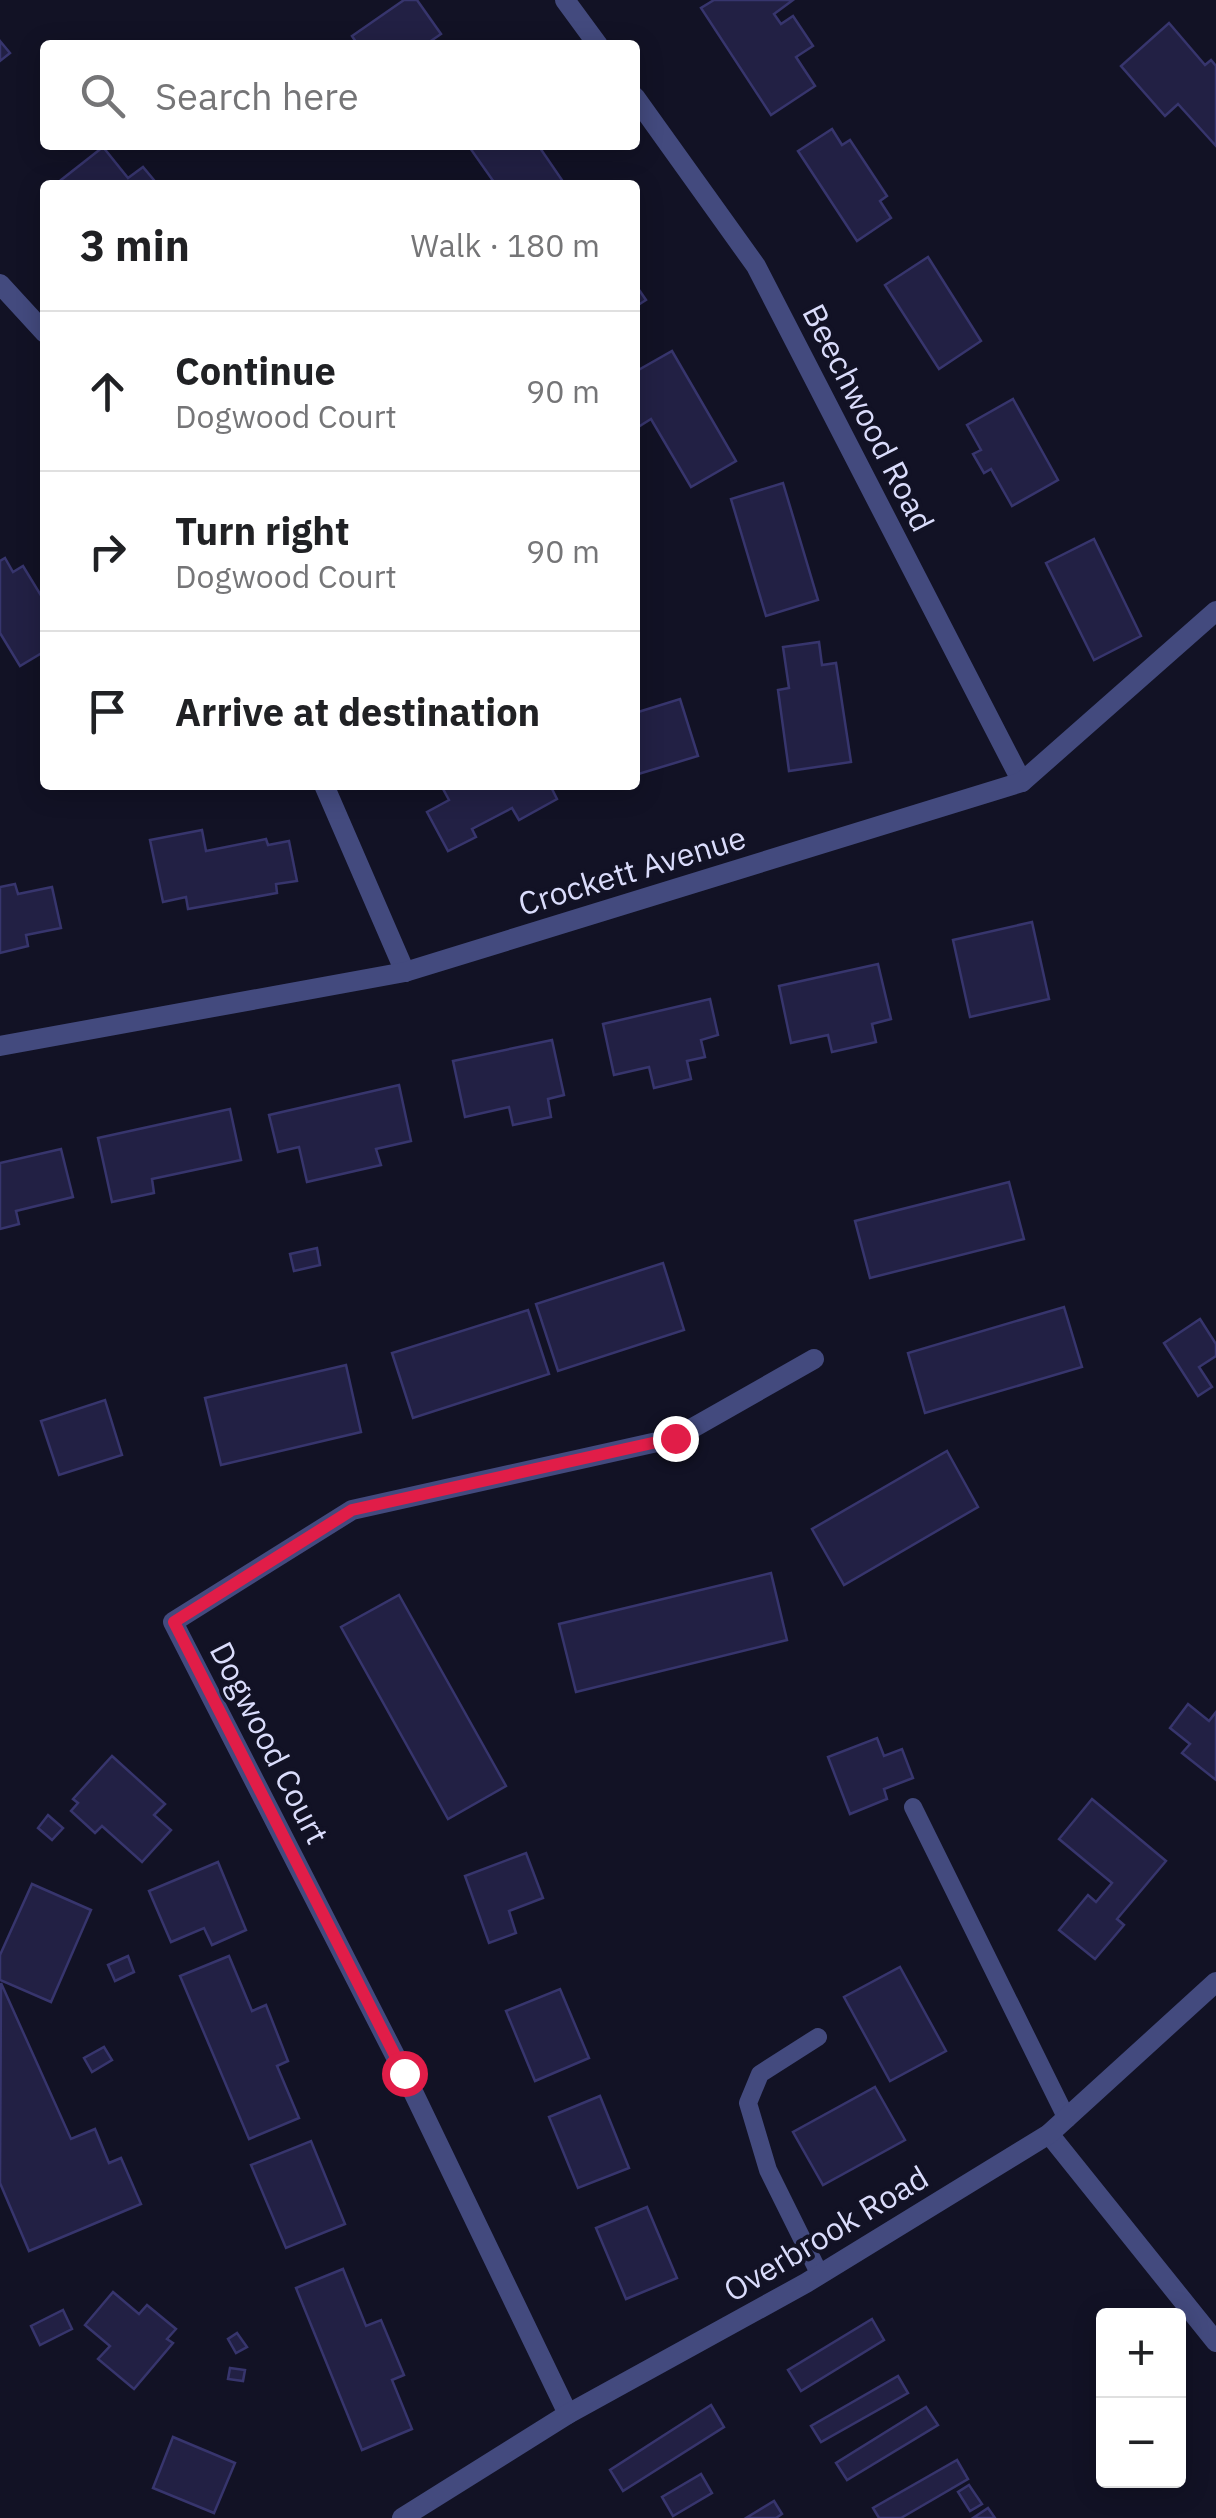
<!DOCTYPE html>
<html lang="en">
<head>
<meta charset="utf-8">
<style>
	:root { --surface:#fff; --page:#f6f6f6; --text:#202124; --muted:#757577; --line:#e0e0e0 }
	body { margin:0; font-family:"IBM Plex Sans",sans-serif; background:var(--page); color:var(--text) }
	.controls { position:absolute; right:30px; bottom:30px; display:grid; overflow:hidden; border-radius:10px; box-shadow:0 5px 25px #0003 }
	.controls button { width:90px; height:90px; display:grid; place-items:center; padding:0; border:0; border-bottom:2px solid var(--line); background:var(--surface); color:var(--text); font:50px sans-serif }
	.stop { position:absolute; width:30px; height:30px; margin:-22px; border:8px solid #e11d48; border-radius:50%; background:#fff }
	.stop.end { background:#e11d48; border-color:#fff; box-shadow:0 2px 10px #0008 }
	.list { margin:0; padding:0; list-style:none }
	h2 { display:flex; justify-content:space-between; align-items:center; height:130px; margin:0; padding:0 40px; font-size:42px }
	h2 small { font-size:32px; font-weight:400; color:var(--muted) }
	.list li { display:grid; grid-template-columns:65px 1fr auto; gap:30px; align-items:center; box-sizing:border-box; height:160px; padding:0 40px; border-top:2px solid var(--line) }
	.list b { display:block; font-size:38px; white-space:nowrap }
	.list p { margin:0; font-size:32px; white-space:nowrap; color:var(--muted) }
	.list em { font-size:32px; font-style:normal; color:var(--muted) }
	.icon { flex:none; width:55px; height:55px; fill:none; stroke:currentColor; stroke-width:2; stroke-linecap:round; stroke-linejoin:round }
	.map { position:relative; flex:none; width:1216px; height:2518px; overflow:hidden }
	.search { position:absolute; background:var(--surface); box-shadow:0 5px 25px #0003; left:40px; top:40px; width:600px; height:110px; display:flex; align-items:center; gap:25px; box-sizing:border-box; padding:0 35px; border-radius:10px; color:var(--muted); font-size:38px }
	.panel { position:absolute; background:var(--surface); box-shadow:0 5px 25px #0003; left:40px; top:180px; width:600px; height:610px; border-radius:10px }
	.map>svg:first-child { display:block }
	.building { fill:#222044; stroke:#37356d; stroke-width:2.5 }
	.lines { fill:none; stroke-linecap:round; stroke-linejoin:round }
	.lane { stroke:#434a7e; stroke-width:18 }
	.street { stroke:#434a7e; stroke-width:20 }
	.route { stroke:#e11d48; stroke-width:12 }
	.labels { text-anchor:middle; stroke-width:8; stroke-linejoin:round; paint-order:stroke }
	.street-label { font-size:32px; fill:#dadcfb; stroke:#121225 }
</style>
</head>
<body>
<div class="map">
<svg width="1216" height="2518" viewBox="0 0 1216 2518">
	<rect width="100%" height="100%" fill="#121225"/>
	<!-- building -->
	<g class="building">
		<polygon points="404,0 417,0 441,34 425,45 358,45 352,36"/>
		<polygon points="714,0 793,0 774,14 781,24 793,16 813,46 796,57 815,86 771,115 701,8"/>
		<polygon points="1169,23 1205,65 1211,60 1216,66 1216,146 1178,104 1165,116 1121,66"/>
		<polygon points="0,41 10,53 0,61"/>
		<polygon points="832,129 842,145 850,140 887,196 880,201 891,218 857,241 798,151"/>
		<polygon points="473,145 538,145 564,183 496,185 470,148"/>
		<polygon points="103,147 128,178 143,167 158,185 65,185 61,180"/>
		<polygon points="928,257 981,341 939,369 885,285"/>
		<polygon points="635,284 646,300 635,307"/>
		<polygon points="672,351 736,461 691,487 651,419 635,429 635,372"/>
		<polygon points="1013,399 1058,480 1012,506 991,469 984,473 973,454 981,450 967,425"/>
		<polygon points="783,483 818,600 766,616 731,499"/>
		<polygon points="1094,539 1141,636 1094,660 1046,563"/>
		<polygon points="5,558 13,572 23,566 45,602 45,651 20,666 0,633 0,561"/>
		<polygon points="819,642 822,665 836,663 851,762 789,771 778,690 789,688 783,647"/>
		<polygon points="680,699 698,756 635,775 635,713"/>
		<polygon points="550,785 557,799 519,820 512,808 472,829 476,837 448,851 427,812 449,800 442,787 446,785"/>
		<polygon points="202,830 206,851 266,839 268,845 289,841 297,881 276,884 277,893 188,909 186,897 163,902 150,840"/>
		<polygon points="15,884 18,894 52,887 61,928 26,935 28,946 0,953 0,887"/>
		<polygon points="1032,922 1049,999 970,1017 953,940"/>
		<polygon points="878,964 891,1019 872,1024 876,1042 832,1052 828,1035 791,1043 779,986"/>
		<polygon points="710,999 718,1035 701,1040 705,1057 687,1061 691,1079 654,1088 649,1067 614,1075 603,1024"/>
		<polygon points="552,1040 564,1095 548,1099 551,1117 513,1125 509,1107 465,1117 453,1061"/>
		<polygon points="399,1085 411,1141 376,1149 381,1165 307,1182 299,1147 278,1152 269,1115"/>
		<polygon points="230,1109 241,1160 152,1179 154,1193 112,1202 98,1138"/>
		<polygon points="61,1149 73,1197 16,1211 19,1224 0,1229 0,1163"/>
		<polygon points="1009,1182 1024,1239 870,1278 855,1221"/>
		<polygon points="317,1248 320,1265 294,1271 290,1254"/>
		<polygon points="663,1263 684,1330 558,1371 536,1304"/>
		<polygon points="1064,1307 1082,1367 925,1413 908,1353"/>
		<polygon points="528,1310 549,1374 413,1418 392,1353"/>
		<polygon points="1200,1319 1216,1344 1216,1356 1199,1367 1212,1387 1198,1396 1164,1343"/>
		<polygon points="346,1365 361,1432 221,1465 205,1398"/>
		<polygon points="105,1400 122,1455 59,1475 41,1421"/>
		<polygon points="947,1451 978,1507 844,1585 812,1529"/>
		<polygon points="771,1573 787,1640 576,1692 559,1624"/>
		<polygon points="399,1595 506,1786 448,1819 341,1627"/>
		<polygon points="1188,1704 1209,1721 1216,1712 1216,1780 1182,1753 1190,1744 1170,1728"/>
		<polygon points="877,1738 884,1756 902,1749 913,1778 884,1789 887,1799 850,1814 828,1757"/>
		<polygon points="112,1756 165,1804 154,1815 171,1830 142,1862 102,1826 95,1833 71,1811 78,1803 73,1799"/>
		<polygon points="1092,1799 1166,1861 1117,1919 1124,1925 1095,1959 1059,1930 1088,1895 1096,1902 1112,1883 1059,1839"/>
		<polygon points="48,1815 63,1828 52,1840 38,1828"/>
		<polygon points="526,1853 543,1898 509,1911 516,1933 489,1943 465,1876"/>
		<polygon points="218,1862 246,1930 212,1945 204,1928 171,1942 149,1891"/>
		<polygon points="32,1884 91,1910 51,2002 0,1980 0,1955"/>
		<polygon points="128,1956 134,1972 115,1981 108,1965"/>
		<polygon points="229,1956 252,2011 266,2005 288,2061 277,2066 299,2118 249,2139 180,1976"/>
		<polygon points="900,1967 946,2051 890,2081 844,1997"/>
		<polygon points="1,1983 71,2139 95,2129 109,2163 121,2158 141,2204 29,2251 0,2183"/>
		<polygon points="560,1989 589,2058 535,2081 506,2011"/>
		<polygon points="104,2047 112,2060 92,2072 84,2058"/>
		<polygon points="875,2087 905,2140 823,2185 793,2132"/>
		<polygon points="600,2096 629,2168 578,2188 549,2117"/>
		<polygon points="311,2141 345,2224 286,2248 251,2165"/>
		<polygon points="647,2207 677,2278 626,2299 596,2228"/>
		<polygon points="343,2269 366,2326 381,2320 404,2375 392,2380 412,2429 362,2450 296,2288"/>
		<polygon points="113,2292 139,2314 147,2305 176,2329 167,2339 173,2343 134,2389 98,2359 110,2346 85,2325"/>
		<polygon points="63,2310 72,2329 40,2345 31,2326"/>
		<polygon points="872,2319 884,2340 801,2391 788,2370"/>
		<polygon points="237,2333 247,2347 236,2353 228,2339"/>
		<polygon points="230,2368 245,2370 243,2381 228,2379"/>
		<polygon points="898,2376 908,2393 821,2442 811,2426"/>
		<polygon points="711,2405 724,2427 623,2491 610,2470"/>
		<polygon points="926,2407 938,2425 847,2480 836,2463"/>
		<polygon points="173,2437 235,2463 214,2513 153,2488"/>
		<polygon points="957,2460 968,2479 901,2518 879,2518 873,2508"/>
		<polygon points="701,2474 712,2493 673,2516 662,2497"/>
		<polygon points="969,2485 982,2504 970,2511 958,2492"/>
		<polygon points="774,2501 782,2514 776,2518 746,2518"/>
		<polygon points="988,2508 995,2518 973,2518"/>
	</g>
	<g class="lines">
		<!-- lane -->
		<g class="lane">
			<polyline points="913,1807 1067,2119"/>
			<polyline points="818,2037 760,2074 748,2103 768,2170 820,2275"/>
		</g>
		<!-- street -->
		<g class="street">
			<polyline points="565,0 598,45"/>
			<polyline points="635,97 756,266 1022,782"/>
			<polyline points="0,284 45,333"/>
			<polyline points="324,785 405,972"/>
			<polyline points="0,1046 405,972 1022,782 1216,611"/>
			<polyline points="1049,2134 1216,2342"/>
			<polyline points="568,2414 404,2073 173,1622 352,1510 675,1438 814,1359"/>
			<polyline points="402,2518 568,2414 806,2283 1049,2134 1216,1982"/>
		</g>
	</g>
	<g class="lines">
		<!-- route -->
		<polyline class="route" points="404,2073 174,1622 352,1510 675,1438"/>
	</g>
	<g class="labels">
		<!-- street labels -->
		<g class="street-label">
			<text transform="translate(868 418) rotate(63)" y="11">Beechwood Road</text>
			<text transform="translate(632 871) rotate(-17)" y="11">Crockett Avenue</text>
			<text transform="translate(269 1743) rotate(63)" y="11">Dogwood Court</text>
			<text transform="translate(826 2234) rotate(-31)" y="11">Overbrook Road</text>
		</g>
	</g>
</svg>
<div class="controls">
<button>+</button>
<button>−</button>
</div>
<div class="stop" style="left:404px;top:2073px"></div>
<div class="stop end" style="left:675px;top:1438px"></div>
<div class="search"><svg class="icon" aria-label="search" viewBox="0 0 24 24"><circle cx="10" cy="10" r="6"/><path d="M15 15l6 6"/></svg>Search here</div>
<section class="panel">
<h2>3 min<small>Walk · 180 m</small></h2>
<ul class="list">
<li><svg class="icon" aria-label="ahead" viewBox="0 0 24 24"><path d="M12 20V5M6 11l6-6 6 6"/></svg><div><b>Continue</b><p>Dogwood Court</p></div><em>90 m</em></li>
<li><svg class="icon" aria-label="right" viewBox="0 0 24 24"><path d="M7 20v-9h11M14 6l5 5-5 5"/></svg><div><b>Turn right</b><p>Dogwood Court</p></div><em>90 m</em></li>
<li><svg class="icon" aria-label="arrive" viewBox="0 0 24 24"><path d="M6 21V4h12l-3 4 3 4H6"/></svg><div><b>Arrive at destination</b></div></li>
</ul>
</section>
</div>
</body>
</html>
